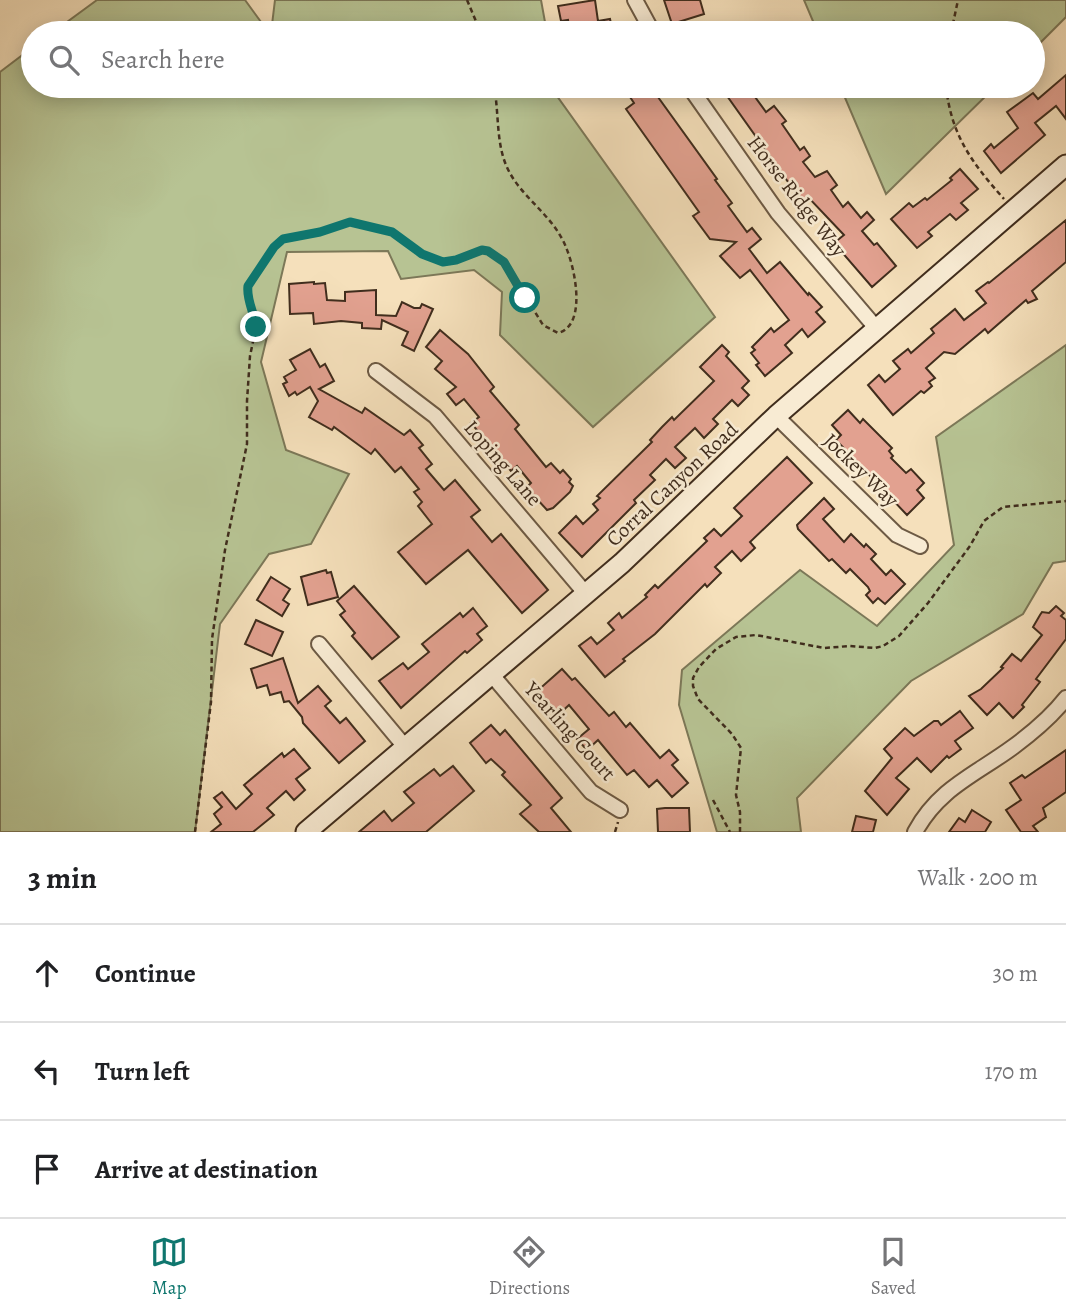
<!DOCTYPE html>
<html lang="en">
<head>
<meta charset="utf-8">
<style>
	:root { --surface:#fff; --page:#f2f2f2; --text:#202124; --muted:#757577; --line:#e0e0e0; --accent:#0f766e }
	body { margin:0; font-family:Alegreya,serif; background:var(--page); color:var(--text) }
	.stop { position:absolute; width:21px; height:21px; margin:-16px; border:5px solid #0f766e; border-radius:50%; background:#fff }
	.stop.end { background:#0f766e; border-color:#fff; box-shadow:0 2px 7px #0008 }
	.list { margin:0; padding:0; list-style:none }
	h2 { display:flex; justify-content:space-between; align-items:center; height:91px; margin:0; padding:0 28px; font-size:30px }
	h2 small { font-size:23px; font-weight:400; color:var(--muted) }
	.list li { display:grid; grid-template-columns:46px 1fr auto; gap:21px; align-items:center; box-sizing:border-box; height:98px; padding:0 28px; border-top:2px solid var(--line) }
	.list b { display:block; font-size:26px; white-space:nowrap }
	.list em { font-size:23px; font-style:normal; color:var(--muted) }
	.icon { flex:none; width:38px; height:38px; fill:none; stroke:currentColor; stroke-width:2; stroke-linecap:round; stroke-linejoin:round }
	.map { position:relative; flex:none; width:1066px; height:832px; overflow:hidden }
	.search { position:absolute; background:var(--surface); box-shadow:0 4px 18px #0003; left:21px; right:21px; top:21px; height:77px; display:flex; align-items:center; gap:18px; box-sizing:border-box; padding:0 24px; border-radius:38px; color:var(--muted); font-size:26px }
	.sheet { height:385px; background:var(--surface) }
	nav { display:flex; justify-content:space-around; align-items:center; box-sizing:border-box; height:98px; border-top:2px solid var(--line); background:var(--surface); font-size:19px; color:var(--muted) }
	nav a { display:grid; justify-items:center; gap:4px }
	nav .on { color:var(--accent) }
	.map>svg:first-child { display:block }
	.green { fill:#b7c393; stroke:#7c7858; stroke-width:2 }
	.building { fill:#e2a190; stroke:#402d1d; stroke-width:2 }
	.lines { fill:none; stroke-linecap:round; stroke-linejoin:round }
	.street-casing { stroke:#6d5a44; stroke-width:18 }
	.secondary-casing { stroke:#402d1d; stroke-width:23 }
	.path { stroke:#402d1d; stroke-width:2.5; stroke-dasharray:5 3.5; stroke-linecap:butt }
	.street { stroke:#f8ebd3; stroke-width:14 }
	.secondary { stroke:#f8ebd3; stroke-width:19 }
	.route { stroke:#0f766e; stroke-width:9 }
	.labels { text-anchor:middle; stroke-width:5; stroke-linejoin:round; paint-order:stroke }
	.street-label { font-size:21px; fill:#402d1d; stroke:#f8ebd3 }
</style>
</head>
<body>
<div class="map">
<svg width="1066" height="832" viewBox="0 0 1066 832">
	<rect width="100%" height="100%" fill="#f5e0bb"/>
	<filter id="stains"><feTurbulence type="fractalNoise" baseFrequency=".00286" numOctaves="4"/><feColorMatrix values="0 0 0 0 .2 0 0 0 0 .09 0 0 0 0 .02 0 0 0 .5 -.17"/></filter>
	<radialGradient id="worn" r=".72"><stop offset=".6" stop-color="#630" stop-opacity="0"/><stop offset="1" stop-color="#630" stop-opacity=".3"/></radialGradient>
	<!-- green -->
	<g class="green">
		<polygon points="97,0 245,0 269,33 52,33"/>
		<polygon points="275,0 541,0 547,33 271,33"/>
		<polygon points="804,0 1066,0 1066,17 1033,50 1033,33 818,33"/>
		<polygon points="33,47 33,86 555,86 557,96 715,317 593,427 500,335 502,292 474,270 401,279 388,251 287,252 261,362 286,450 349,474 311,544 269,554 220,624 195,832 0,832 0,72"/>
		<polygon points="840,86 996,86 886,194"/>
		<polygon points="1066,345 1066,561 1053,563 1023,614 911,681 797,798 801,832 717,832 679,705 682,670 800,570 877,626 954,545 936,437"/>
	</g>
	<!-- building -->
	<g class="building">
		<polygon points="595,0 598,21 610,19 613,33 570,33 568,20 561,21 558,6"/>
		<polygon points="664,0 700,0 704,14 672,24"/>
		<polygon points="1066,75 1066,119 1056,106 1035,123 1045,135 1001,173 984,151 991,144 994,148 1018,128 1007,112 1033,93 1038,99"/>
		<polygon points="639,86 650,86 717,179 715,180 732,203 728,206 747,232 752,228 761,239 749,249 767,273 780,262 808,295 809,293 822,307 816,312 825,322 808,337 802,329 785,345 792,353 765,376 756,365 759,363 751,353 755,350 752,347 771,328 774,332 789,320 750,270 740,278 720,256 736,242 710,239 693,216 699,212 626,109 634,103 628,94"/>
		<polygon points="720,86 747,86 766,112 774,106 786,121 782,124 800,150 804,147 810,156 803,162 815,177 827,171 837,185 831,190 843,207 848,202 861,218 867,212 874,220 862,231 874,245 877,243 896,266 872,287 834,243 844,235 809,198 803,203"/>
		<polygon points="960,169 978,189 961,203 968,210 956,220 950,214 928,232 932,236 917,248 891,219 909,203 913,207 925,198 927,200 952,180 950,178"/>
		<polygon points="1066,220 1066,262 1032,291 1037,299 1028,303 1026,300 988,333 985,329 955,354 944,352 926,368 935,378 929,382 932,386 924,393 921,391 893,415 868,385 879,375 885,382 900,369 893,361 908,349 911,353 934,333 931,329 955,309 964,320 986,303 976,291 988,282 989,283"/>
		<polygon points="314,282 314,284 325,283 327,300 345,301 345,292 376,290 376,315 396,316 402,302 414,308 420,308 422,304 433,309 414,351 402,345 408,332 382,320 381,329 362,328 362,323 341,321 314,324 313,313 290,314 289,284"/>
		<polygon points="440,330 468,354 494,387 490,391 519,425 515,429 546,467 551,463 560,473 563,470 571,479 569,482 573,486 570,492 553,508 547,510 536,498 526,488 531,483 517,466 511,471 471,423 479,417 464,399 456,405 447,394 456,387 435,369 442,361 426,347"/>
		<polygon points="722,345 729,352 726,356 749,381 742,388 749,395 738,406 732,400 713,419 718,424 704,438 695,428 675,447 686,458 675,468 666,459 650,475 655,480 634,500 636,503 582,557 559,533 576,516 583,524 598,510 593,504 600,498 597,496 652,442 650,440 662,427 672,417 674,420 714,381 700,367"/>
		<polygon points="310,349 320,367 325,364 334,381 319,389 362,413 365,408 404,435 410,430 423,445 419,448 432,464 426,469 444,490 455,480 480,510 471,517 492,542 501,534 548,590 522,613 468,550 426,584 398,552 432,524 418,506 422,502 414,492 419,489 401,467 395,472 375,449 371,454 334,427 332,430 309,417 318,401 310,387 297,395 295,392 289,396 283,384 287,382 284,377 296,370 290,360"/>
		<polygon points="848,410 860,423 863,419 892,448 889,451 893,456 891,458 906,473 911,469 924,483 917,490 924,498 907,515 836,440 841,435 832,425"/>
		<polygon points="787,457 812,483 750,542 755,548 741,561 732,551 715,567 721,573 707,587 705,584 655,634 623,659 625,661 605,677 579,646 591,637 597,644 614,630 608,623 619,613 622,618 647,597 645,595 655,585 658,588 707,541 704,538 714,529 721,536 742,516 734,508"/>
		<polygon points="824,498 834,509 823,519 844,542 851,534 864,547 866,544 876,554 871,559 886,575 891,570 905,584 885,604 878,598 873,603 866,595 870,591 868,587 850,569 846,573 832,559 829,561 798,529 797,525"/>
		<polygon points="326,570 327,573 331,572 338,597 308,605 301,577"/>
		<polygon points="271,577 290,589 283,600 289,604 282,616 257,600"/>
		<polygon points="354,586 399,637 372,659 352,636 355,633 340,615 345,611 337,601"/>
		<polygon points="1056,606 1064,613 1061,616 1066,620 1066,639 1036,679 1040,682 1022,705 1024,707 1013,718 999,703 987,715 969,696 981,689 1003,668 1001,667 1012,654 1021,661 1042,635 1033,627 1040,615 1042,612 1049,613"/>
		<polygon points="473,608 487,626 477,634 482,640 467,653 465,651 401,708 379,681 403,663 408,669 429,652 422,644 460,613 463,617"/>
		<polygon points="256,620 283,632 272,656 245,644"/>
		<polygon points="283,658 298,703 318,686 331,701 325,706 340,723 346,718 365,741 339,763 303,723 302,717 289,701 284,702 281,692 270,695 267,685 257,688 251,669"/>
		<polygon points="562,669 572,680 575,678 609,716 614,712 626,727 630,723 660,758 669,750 678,760 672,765 688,783 672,797 657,780 649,787 634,770 627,775 598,740 587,750 577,739 589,729 569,705 557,716 536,692"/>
		<polygon points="960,711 973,728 955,741 961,749 949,758 947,756 931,772 917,758 896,778 909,789 887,815 865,791 892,758 884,749 905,728 914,736 934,721 938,721 941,725"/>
		<polygon points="491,725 500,735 505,730 562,798 551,808 571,832 539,832 520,814 531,805 502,775 505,772 491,759 486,763 470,743"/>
		<polygon points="294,749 310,768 296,779 305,790 294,800 286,791 267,808 274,815 253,832 211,832 221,824 214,814 222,807 214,798 222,792 236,809 252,794 244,785 282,753 284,757"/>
		<polygon points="1066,750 1066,792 1043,808 1046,817 1033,826 1038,832 1021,832 1006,810 1021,800 1010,783 1022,775 1025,778"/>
		<polygon points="453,766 474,791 426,832 359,832 384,811 392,821 414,803 404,792 434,769 440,776"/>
		<polygon points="665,808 689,808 690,832 658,832 657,809"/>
		<polygon points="972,810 991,822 985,832 949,832 959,818 965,822"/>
		<polygon points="856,816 876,820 873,832 852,832"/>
	</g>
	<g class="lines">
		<defs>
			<g id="street">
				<polyline points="635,0 653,33"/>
				<polyline points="689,86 778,213 877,329"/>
				<polyline points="376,371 435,416 586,594"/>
				<polyline points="776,416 897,535 920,546"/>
				<polyline points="319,644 406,748"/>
				<polyline points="492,675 591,792 620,810"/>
				<path d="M915 832C939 788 975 775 1013 747 1032 733 1052 716 1066 698"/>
			</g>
			<polyline id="secondary" points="306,832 622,563 776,416 1066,165"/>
		</defs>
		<!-- street casing -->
		<use href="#street" class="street-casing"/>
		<!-- secondary casing -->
		<use href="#secondary" class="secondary-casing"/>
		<!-- path -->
		<g class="path">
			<polyline points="467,0 481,33"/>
			<polyline points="951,33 958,0"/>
			<path d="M946 86C951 135 972 163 1004 199"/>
			<polyline points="713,800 730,832"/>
			<path d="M195 832 211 702 212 639 225 550 247 444V401L250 356 256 327 255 315 247 291 264 261 283 239 320 232 344 222 392 232 422 254 442 262 456 260 482 250 497 256 504 262 543 325 558 333C590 325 573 256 561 237 546 210 518 194 506 165 496 141 499 112 494 86"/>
			<polyline points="615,832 618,822"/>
			<polyline points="740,832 740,812 736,795 741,748 732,734 698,699 693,686 693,678 699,667 716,649 736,637 756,635 824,648 850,646 875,648 883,646 899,636 928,603 970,546 984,521 1003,507 1066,501"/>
		</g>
		<!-- street -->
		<use href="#street" class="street"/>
		<!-- secondary -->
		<use href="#secondary" class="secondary"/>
	</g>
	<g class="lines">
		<!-- route -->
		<path class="route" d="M256 327C255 314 246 300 248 286L274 247 283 239 320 232 350 222 392 232 422 254 443 262 456 260 482 250 488 251 504 262 525 298"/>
	</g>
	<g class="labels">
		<!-- street labels -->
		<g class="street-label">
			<text transform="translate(797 196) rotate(52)" y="7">Horse Ridge Way</text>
			<text transform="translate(503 463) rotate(49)" y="7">Loping Lane</text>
			<text transform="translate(861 470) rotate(44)" y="7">Jockey Way</text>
			<text transform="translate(672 484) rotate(-43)" y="7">Corral Canyon Road</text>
			<text transform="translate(570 731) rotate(48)" y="7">Yearling Court</text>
		</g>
	</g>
	<rect width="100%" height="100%" filter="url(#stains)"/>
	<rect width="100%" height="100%" fill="url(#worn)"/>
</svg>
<div class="stop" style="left:525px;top:298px"></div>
<div class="stop end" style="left:256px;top:327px"></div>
<div class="search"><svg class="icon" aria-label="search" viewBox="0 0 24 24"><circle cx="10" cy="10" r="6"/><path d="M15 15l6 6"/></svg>Search here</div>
</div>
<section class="sheet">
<h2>3 min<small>Walk · 200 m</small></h2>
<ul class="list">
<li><svg class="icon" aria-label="ahead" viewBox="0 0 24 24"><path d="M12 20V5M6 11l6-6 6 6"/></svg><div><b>Continue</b></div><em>30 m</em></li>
<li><svg class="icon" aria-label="left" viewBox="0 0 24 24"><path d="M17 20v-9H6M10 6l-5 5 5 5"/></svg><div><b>Turn left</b></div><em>170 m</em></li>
<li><svg class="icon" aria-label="arrive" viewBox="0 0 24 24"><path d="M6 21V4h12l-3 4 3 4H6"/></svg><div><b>Arrive at destination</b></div></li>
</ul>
</section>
<nav>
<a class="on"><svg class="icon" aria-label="map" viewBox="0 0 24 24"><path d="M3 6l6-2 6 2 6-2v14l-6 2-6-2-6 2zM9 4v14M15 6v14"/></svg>Map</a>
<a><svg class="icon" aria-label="directions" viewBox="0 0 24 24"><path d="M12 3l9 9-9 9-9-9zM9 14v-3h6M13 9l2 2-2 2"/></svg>Directions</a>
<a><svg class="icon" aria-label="saved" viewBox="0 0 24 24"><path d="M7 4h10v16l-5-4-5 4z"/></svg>Saved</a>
</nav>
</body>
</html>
